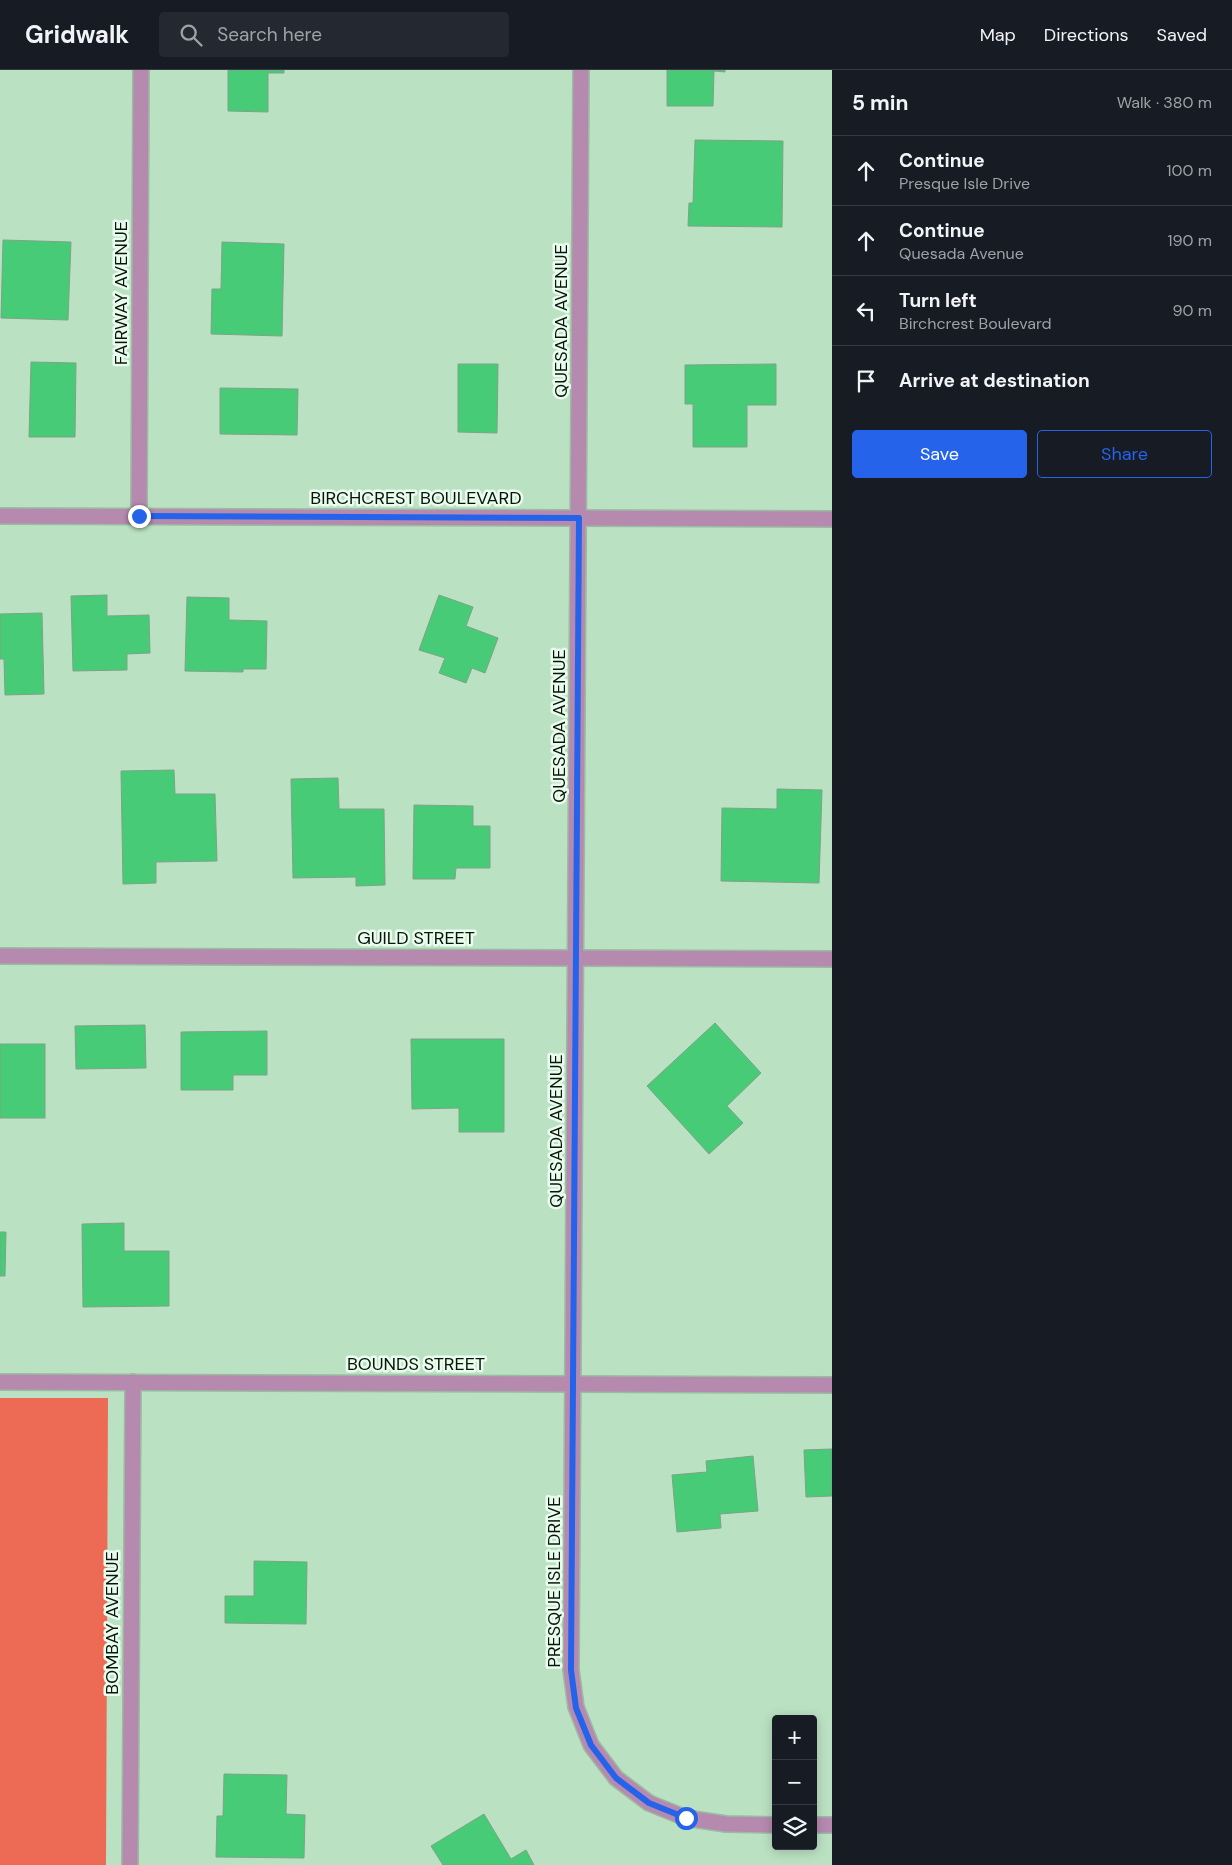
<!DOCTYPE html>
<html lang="en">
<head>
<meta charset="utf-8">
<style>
	:root { --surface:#171b24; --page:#242831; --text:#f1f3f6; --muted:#9ea1a6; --line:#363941; --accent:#2563eb }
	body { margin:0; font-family:"DM Sans",sans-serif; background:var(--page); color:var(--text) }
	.controls { position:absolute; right:15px; bottom:15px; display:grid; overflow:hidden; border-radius:5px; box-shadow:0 2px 12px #0003 }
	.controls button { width:45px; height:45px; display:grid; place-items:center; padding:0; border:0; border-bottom:1px solid var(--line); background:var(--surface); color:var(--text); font:25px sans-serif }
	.stop { position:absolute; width:15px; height:15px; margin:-11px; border:4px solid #2563eb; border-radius:50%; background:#fff }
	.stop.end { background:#2563eb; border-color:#fff; box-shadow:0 1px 5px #0008 }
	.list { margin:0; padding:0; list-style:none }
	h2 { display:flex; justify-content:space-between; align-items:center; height:65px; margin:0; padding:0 20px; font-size:21px }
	h2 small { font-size:16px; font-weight:400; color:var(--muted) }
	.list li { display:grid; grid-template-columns:32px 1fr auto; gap:15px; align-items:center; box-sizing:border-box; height:70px; padding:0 20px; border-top:1px solid var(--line) }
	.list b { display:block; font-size:19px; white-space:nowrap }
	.list p { margin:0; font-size:16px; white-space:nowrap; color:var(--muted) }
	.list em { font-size:16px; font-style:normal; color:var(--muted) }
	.actions { display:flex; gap:10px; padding:15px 20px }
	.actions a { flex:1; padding:11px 0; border:1px solid var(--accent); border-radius:5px; text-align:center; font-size:18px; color:var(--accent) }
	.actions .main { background:var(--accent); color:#fff }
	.icon { flex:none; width:28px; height:28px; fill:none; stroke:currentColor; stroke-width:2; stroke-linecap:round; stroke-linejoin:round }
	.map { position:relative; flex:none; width:832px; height:1795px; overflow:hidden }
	header { display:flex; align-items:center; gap:30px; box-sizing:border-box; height:70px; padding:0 25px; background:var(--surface); border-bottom:1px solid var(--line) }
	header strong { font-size:24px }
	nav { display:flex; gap:28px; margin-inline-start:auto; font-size:18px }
	.search { width:350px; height:45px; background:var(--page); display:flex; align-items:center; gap:12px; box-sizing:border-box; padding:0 18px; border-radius:5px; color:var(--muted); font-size:19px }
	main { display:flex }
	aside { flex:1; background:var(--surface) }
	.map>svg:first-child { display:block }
	.forest { fill:#ed6b54 }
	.building { fill:#47cb77; stroke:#7ea287 }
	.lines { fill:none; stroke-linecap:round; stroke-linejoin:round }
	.street-casing { stroke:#9bbca2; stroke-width:18 }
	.street { stroke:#b68aaf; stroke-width:15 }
	.route { stroke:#2563eb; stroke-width:6 }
	.labels { text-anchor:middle; stroke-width:5; stroke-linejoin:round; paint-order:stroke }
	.street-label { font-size:18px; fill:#08150b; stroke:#e9fced }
</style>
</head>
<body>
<header>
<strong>Gridwalk</strong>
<div class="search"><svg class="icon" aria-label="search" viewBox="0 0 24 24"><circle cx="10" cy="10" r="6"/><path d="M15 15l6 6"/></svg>Search here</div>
<nav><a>Map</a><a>Directions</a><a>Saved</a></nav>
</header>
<main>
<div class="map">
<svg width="832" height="1795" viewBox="0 0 832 1795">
	<rect width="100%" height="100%" fill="#bbe1c3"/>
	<!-- forest -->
	<polygon class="forest" points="0,1328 108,1328 106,1795 0,1795"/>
	<!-- building -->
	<g class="building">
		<polygon points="228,0 284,0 284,3 268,3 268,42 228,41"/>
		<polygon points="667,0 725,0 725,2 714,1 713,36 667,36"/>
		<polygon points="695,70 783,71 782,157 688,156 689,133 693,133"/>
		<polygon points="3,170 71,172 68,250 1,248"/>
		<polygon points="222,172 284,174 282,266 211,264 212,219 221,219"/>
		<polygon points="31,292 76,293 75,367 29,367"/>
		<polygon points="458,294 498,294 497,363 458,362"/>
		<polygon points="776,294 776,335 747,335 747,377 693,377 693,334 685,334 685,295"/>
		<polygon points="220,318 298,319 297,365 220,364"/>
		<polygon points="107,525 107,546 149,545 150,583 127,584 127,600 73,601 71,526"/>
		<polygon points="439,525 473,537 466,556 498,568 485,603 472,598 466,613 439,603 445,588 419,580"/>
		<polygon points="187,527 229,528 229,550 267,551 266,599 243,599 243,602 185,601"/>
		<polygon points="42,543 44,624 5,625 4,589 0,589 0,544"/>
		<polygon points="174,700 175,724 215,724 217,791 156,792 156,813 123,814 121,701"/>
		<polygon points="338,708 339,739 384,739 385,815 356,816 356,807 293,808 291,709"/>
		<polygon points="777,719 822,720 819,813 721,811 722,738 777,739"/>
		<polygon points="414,735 473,736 473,756 490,756 490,798 456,798 455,809 413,809"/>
		<polygon points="715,953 761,1003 727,1036 743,1053 709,1084 647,1016"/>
		<polygon points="145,955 146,998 76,999 75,956"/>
		<polygon points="267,961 267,1005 233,1005 233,1020 181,1020 181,962"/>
		<polygon points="411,969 504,969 504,1062 459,1062 459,1038 412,1039"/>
		<rect x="0" y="974" width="45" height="74"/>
		<polygon points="124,1153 124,1181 169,1181 169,1236 83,1237 82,1154"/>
		<polygon points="0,1162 6,1162 5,1206 0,1206"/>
		<polygon points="832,1379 832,1426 806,1427 804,1380"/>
		<polygon points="753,1386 758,1441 720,1444 721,1458 677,1462 672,1405 707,1402 706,1391"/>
		<polygon points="254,1491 307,1492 306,1554 225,1553 225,1526 254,1526"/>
		<polygon points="224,1704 287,1705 286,1744 305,1745 304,1788 216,1787 217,1746 223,1746"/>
		<polygon points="484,1744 511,1789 526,1780 534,1795 443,1795 431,1776"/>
	</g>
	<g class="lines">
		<defs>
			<g id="street">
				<polyline points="581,0 571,1600 576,1637 591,1675 616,1708 649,1733 686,1748 726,1754 776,1755"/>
				<polyline points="0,446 832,449"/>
				<polyline points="139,447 141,0"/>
				<polyline points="0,886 832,889"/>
				<polyline points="0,1312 832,1315"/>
				<polyline points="813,1755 832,1755"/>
				<polyline points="130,1795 133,1312"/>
			</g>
		</defs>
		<!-- street casing -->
		<use href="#street" class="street-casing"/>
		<!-- street -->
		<use href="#street" class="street"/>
	</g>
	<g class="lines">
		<!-- route -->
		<polyline class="route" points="139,446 579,448 571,1600 576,1638 591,1675 616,1708 649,1733 686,1748"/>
	</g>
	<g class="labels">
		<!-- street labels -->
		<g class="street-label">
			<text transform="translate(121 223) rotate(-90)" y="6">FAIRWAY AVENUE</text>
			<text transform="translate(561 251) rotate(-90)" y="6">QUESADA AVENUE</text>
			<text x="416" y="434">BIRCHCREST BOULEVARD</text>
			<text transform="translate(559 656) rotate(-90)" y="6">QUESADA AVENUE</text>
			<text x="416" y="874">GUILD STREET</text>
			<text transform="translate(556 1061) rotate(-90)" y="6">QUESADA AVENUE</text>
			<text x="416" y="1300">BOUNDS STREET</text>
			<text transform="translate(554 1512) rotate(-90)" y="6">PRESQUE ISLE DRIVE</text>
			<text transform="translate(112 1553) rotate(-90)" y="6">BOMBAY AVENUE</text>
		</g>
	</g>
</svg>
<div class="controls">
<button>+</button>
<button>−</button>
<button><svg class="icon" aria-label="layers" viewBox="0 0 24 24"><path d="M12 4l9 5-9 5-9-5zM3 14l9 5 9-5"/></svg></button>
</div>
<div class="stop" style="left:686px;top:1748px"></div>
<div class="stop end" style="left:139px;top:446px"></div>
</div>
<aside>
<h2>5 min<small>Walk · 380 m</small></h2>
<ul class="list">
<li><svg class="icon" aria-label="ahead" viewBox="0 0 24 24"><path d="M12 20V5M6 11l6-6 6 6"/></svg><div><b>Continue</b><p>Presque Isle Drive</p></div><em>100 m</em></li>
<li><svg class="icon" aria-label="ahead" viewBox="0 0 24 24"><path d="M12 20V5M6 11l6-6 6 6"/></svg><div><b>Continue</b><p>Quesada Avenue</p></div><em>190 m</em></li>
<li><svg class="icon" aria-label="left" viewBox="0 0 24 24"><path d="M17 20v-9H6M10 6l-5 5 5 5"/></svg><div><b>Turn left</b><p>Birchcrest Boulevard</p></div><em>90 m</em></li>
<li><svg class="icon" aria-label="arrive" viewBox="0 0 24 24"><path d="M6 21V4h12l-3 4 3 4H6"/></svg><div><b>Arrive at destination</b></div></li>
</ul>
<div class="actions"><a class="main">Save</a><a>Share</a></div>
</aside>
</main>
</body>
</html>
